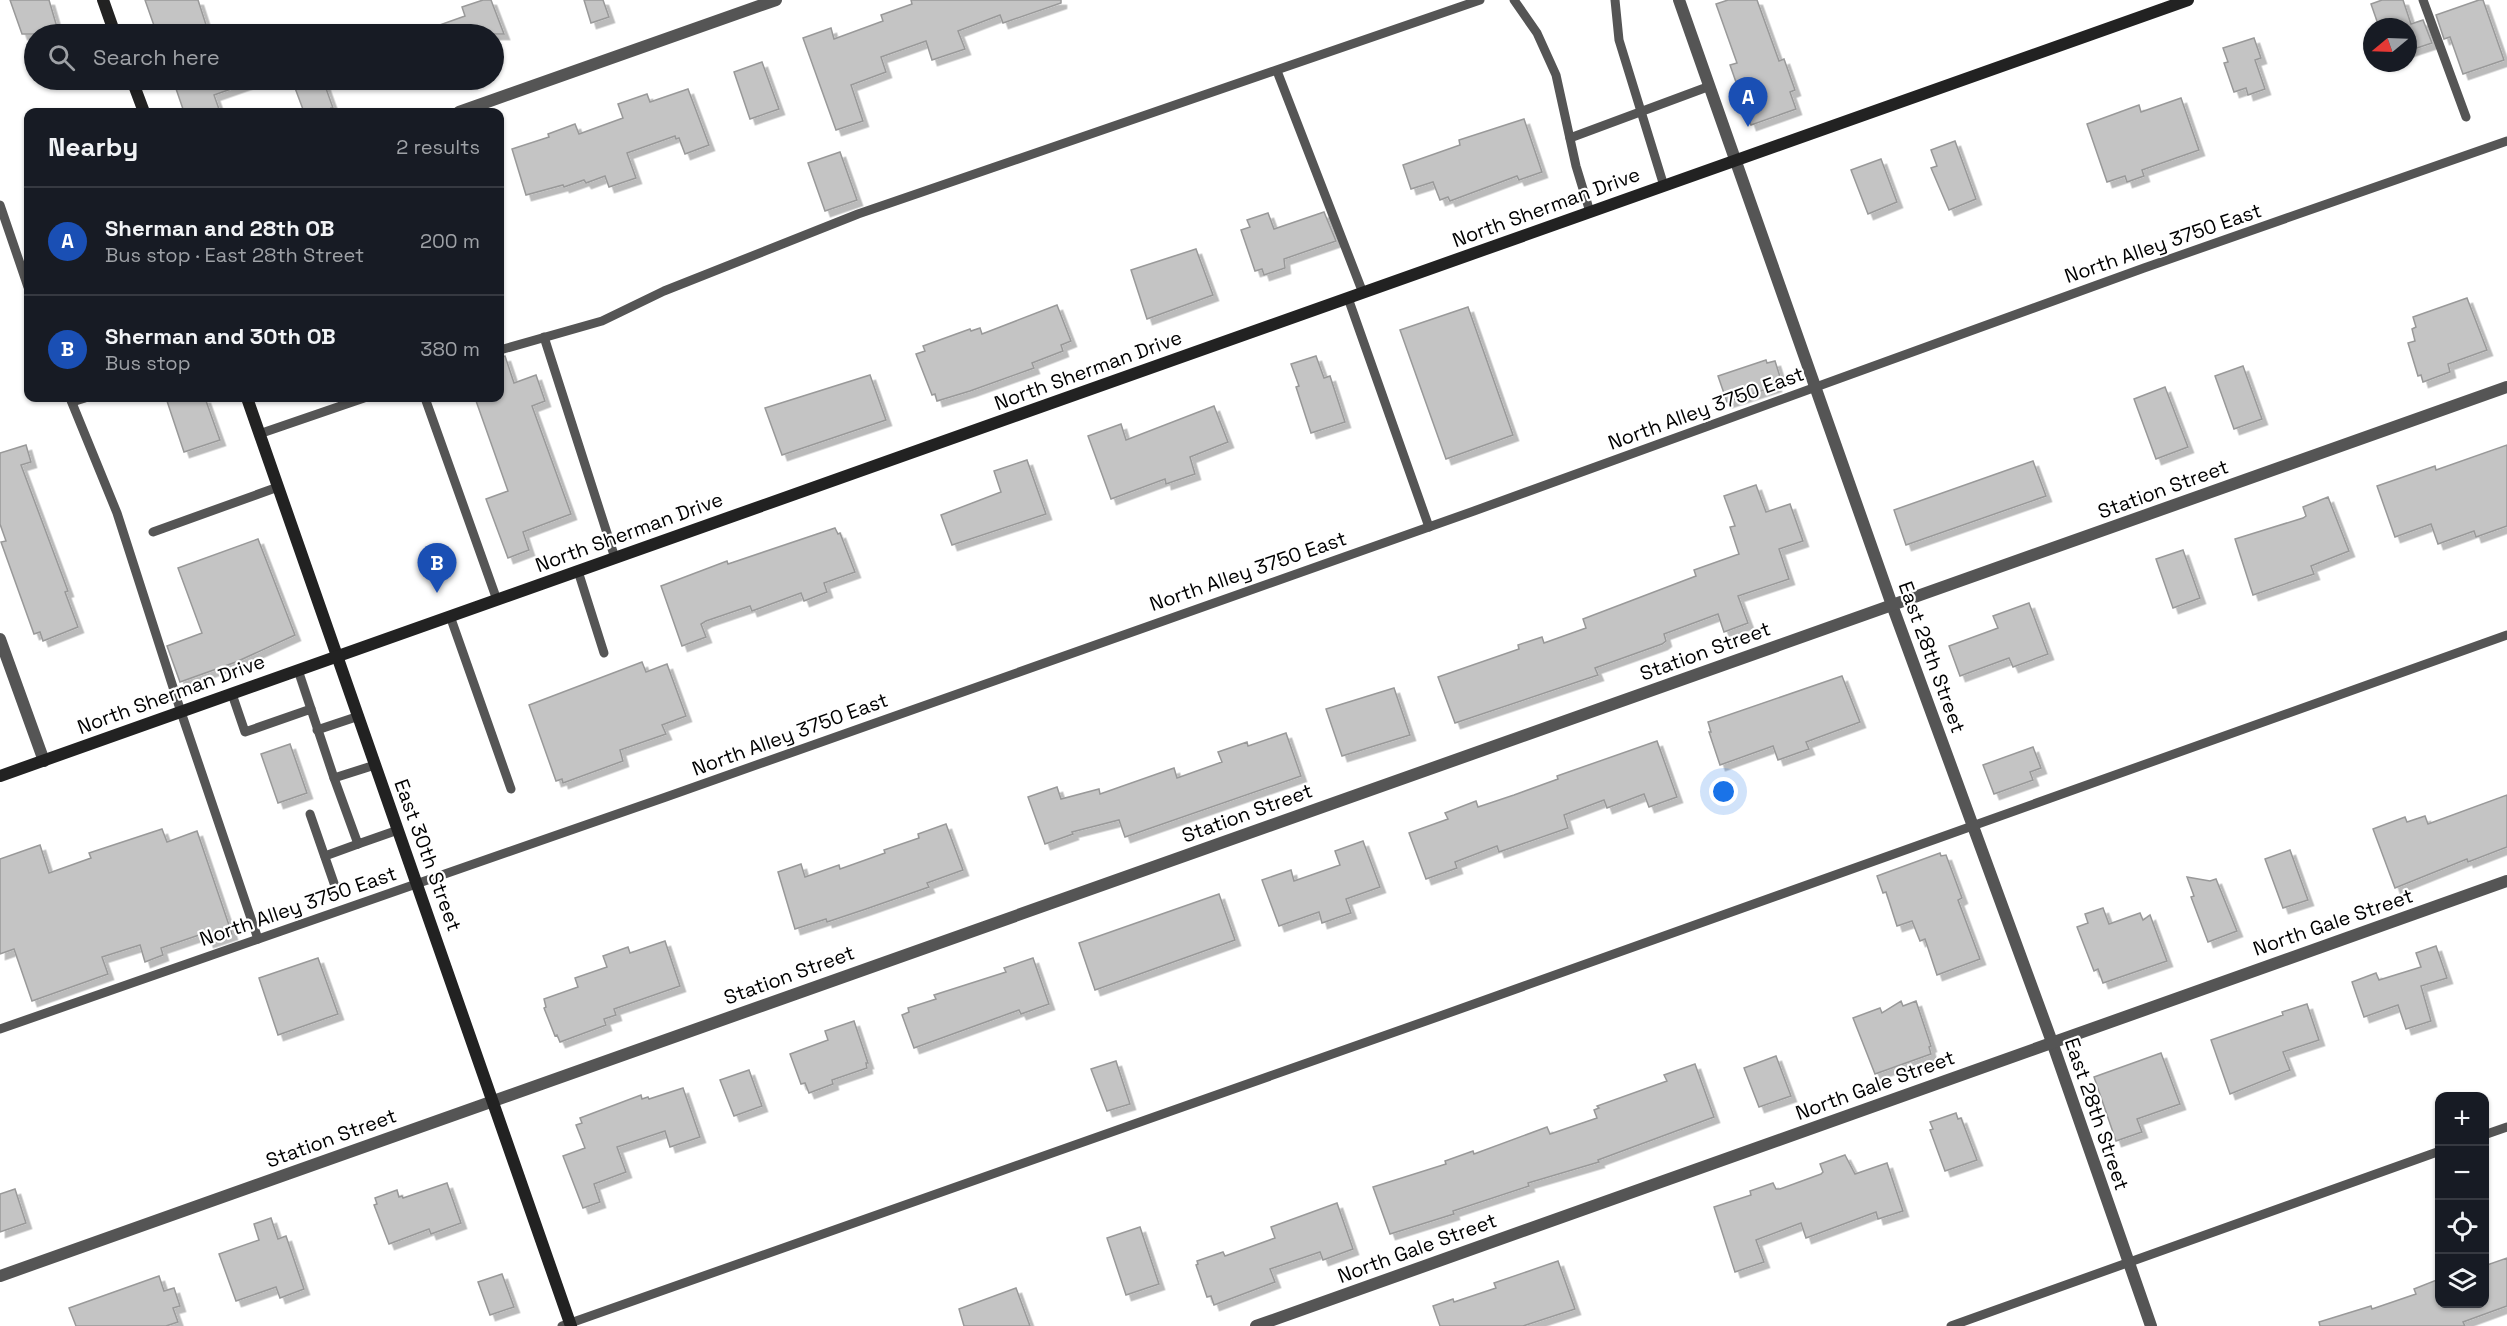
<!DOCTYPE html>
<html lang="en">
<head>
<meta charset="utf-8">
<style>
	:root { --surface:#171b24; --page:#242831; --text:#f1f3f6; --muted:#9ea1a6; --line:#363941; --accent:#1a73e8 }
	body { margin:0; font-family:"Space Grotesk",sans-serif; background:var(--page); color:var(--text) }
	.controls { position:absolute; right:18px; bottom:18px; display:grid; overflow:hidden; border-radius:12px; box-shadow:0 2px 4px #0004 }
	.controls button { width:54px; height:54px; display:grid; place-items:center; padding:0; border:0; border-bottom:2px solid var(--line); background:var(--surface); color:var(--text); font:30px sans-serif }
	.compass { position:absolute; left:2363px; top:18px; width:54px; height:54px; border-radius:50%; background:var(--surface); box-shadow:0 2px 4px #0004; rotate:251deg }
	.you { position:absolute; left:1724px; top:792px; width:21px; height:21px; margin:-15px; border:4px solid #fff; border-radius:50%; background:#1a73e8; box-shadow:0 0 0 9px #1a73e833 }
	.badge { display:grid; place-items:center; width:39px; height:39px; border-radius:50%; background:var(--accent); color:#fff; font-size:20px; font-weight:700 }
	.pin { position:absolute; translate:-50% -50px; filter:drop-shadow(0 2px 3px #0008) }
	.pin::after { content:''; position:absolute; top:32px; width:21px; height:18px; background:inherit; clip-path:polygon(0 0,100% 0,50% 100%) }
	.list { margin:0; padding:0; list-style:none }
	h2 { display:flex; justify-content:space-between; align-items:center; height:78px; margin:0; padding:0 24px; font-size:26px }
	h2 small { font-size:20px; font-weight:400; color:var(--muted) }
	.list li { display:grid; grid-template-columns:39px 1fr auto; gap:18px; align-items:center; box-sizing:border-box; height:108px; padding:0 24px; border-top:2px solid var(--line) }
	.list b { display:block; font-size:22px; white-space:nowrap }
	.list p { margin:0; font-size:20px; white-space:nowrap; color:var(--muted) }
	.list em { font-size:20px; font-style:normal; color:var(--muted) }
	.icon { flex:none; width:33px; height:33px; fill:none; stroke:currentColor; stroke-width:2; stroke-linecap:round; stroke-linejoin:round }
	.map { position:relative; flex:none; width:2507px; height:1326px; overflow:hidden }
	.search { position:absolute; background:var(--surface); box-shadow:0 2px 4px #0004; left:24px; top:24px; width:480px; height:66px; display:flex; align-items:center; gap:15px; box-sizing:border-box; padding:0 21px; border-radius:33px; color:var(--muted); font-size:22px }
	.panel { position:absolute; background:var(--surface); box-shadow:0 2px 4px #0004; left:24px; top:108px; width:480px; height:294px; border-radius:12px }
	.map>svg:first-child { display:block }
	.building { fill:#c4c4c4; stroke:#999; stroke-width:1.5; filter:url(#shadow) }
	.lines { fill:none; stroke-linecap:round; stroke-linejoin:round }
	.lane { stroke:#555; stroke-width:9 }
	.street { stroke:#555; stroke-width:12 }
	.secondary { stroke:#222; stroke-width:12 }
	.labels { text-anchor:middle; stroke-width:4.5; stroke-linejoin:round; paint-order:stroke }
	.street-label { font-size:20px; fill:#000; stroke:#fff }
</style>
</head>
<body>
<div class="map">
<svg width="2507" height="1326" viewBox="0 0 2507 1326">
	<defs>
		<filter id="shadow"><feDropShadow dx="5.5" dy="5.5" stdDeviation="0" flood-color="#0004"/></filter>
	</defs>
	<rect width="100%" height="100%" fill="#fff"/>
	<!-- building -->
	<g class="building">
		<polygon points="10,0 49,0 59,34 22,34"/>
		<polygon points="145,0 198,0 209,34 157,34"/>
		<polygon points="483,0 491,0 504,34 420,34 420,32 465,16 462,7"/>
		<polygon points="584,0 603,0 609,17 591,23"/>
		<polygon points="911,0 1061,0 1061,3 1003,23 1000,15 958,31 965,49 932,60 926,41 881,57 886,72 851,85 863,121 836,130 803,38 831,28 834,39 883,21 881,15 912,4"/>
		<polygon points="1728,0 1757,0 1779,61 1784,59 1795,90 1790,92 1796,109 1751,125 1730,65 1737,63 1716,4"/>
		<polygon points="2382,0 2403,0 2411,24 2423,20 2432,43 2408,51 2408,27 2379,27 2371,4"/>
		<polygon points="2479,0 2483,0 2504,60 2463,74 2450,37 2444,39 2436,15"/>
		<polygon points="2254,38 2261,58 2255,60 2265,89 2248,95 2246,88 2234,92 2224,63 2228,62 2223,48"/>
		<polygon points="762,62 779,109 750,119 734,72"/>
		<polygon points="173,80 251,80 251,82 214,95 220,112 184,112"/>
		<polygon points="292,80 323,80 333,108 331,108 332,112 304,112"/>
		<polygon points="688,89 709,145 685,154 679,138 676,139 675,136 627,153 636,178 609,187 605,176 586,183 584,180 564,187 563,185 526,195 512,149 549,137 548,134 575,124 579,134 623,118 618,104 647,94 650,102"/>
		<polygon points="2181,98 2199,150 2142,170 2144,176 2127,182 2125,176 2107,182 2087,124 2139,105 2141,112"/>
		<polygon points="1524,119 1542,172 1519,180 1517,176 1450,201 1448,197 1440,200 1433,182 1411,189 1403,165 1460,145 1459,140"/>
		<polygon points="1955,141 1976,199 1949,210 1931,168 1937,166 1931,150"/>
		<polygon points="840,152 857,200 825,211 808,163"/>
		<polygon points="1881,159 1897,202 1868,214 1851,170"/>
		<polygon points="1324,212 1336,241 1284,259 1285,268 1264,275 1262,269 1255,271 1241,230 1250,227 1247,220 1268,213 1274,229"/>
		<polygon points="1196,249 1213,295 1147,319 1131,270"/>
		<polygon points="2467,298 2487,350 2448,364 2450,372 2423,382 2421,375 2418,376 2408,343 2415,341 2412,329 2416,327 2413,317"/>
		<polygon points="1057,305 1071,341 1061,345 1063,351 1032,363 1034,368 970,391 937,401 935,394 932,395 916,354 925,351 923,346 970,329 971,331 980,328 982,334"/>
		<polygon points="1468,307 1513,435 1446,459 1400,330"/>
		<polygon points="505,356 514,383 536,375 545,401 532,406 571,514 523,532 529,550 508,558 486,499 508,491 475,398 500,398 500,357"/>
		<polygon points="1316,356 1324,378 1330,376 1345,422 1311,433 1296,387 1299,386 1291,364"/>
		<polygon points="1766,360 1767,363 1775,361 1781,380 1774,382 1776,386 1727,402 1718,376"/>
		<polygon points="2243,366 2262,419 2234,429 2215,376"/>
		<polygon points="870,375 886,420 782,455 765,408"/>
		<polygon points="2165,387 2188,447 2156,459 2134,399"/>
		<polygon points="166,398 205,398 220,440 184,452"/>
		<polygon points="1214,406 1228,442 1190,457 1195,474 1166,484 1165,479 1111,499 1088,436 1121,424 1126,440"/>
		<polygon points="26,445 31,462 21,465 68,591 65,592 78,627 43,641 40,632 34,634 1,542 6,541 0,524 0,453"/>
		<polygon points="2507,445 2507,526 2476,537 2474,531 2438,544 2431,524 2395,537 2377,486 2435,466 2436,470"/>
		<polygon points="1027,460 1046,514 952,545 941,515 1001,492 994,471"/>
		<polygon points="2033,461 2046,496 1906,545 1894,510"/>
		<polygon points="1756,485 1766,512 1790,504 1803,541 1779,549 1789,579 1738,596 1748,623 1724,632 1718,614 1664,634 1666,641 1662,644 1595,668 1598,675 1455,723 1438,677 1519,649 1518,645 1542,637 1544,643 1586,628 1583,619 1696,576 1694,570 1739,554 1730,527 1735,526 1724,496"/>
		<polygon points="2328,497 2349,551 2311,566 2314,574 2253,595 2235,539 2303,518 2306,516 2303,507"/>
		<polygon points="835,528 838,534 840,533 855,572 824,583 827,592 804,601 801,593 752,611 750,606 706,621 701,624 706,637 682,646 661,586 727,561 728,564"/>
		<polygon points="258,539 295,635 236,662 180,682 167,646 202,633 178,568"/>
		<polygon points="2183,550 2200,598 2173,608 2156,559"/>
		<polygon points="2029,603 2048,654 2013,667 2009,658 1960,676 1949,646 1998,628 1993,616"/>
		<polygon points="642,662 646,672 667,664 686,716 662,725 666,734 620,750 623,761 563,783 562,779 556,781 529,705"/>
		<polygon points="1842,676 1860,722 1806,742 1809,749 1778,760 1773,746 1720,765 1709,732 1711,732 1708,722"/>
		<polygon points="1394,688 1410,735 1342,756 1326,709"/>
		<polygon points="1286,733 1301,776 1125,837 1119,820 1072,832 1073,834 1045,844 1028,797 1057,787 1061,799 1099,789 1100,794 1174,768 1177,778 1222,762 1218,752 1247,742 1248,746"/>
		<polygon points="1657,741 1677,797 1649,807 1644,794 1607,808 1604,800 1564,815 1568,828 1499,852 1497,846 1455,862 1457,868 1426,879 1409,833 1448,819 1445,813 1476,801 1478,807 1514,795 1558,779 1557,776"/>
		<polygon points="290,744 307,793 278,803 261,754"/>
		<polygon points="2033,747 2041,768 2030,772 2033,780 1994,794 1983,765"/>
		<polygon points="2507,795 2507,847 2468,862 2467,859 2395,888 2373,829 2405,817 2407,822 2425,816 2428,824"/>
		<polygon points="946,824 963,870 927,883 929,887 866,909 827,922 826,919 795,929 778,872 801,864 805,877 839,865 840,869 885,853 884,850 919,838 918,834"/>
		<polygon points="162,829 167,842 197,831 232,934 208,942 205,933 161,948 163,955 145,962 140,945 102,957 108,974 32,1001 14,949 0,954 0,859 40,845 49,873 91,858 89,853"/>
		<polygon points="1363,841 1380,887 1346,899 1351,913 1322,923 1319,912 1279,926 1262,880 1291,870 1294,881 1340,865 1335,851"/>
		<polygon points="2290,850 2308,900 2283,908 2265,859"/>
		<polygon points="1940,853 1941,856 1946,855 1962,898 1958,900 1980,959 1937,975 1925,939 1920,941 1912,921 1897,926 1886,892 1883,893 1877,876"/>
		<polygon points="2187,877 2210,881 2216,879 2237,931 2208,942 2191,897 2194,896"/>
		<polygon points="1219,894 1235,940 1095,990 1079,943"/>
		<polygon points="2103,908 2109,924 2140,913 2143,920 2150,915 2167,961 2103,983 2098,969 2094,971 2077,927 2088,923 2085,914"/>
		<polygon points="665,941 680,986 614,1009 616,1015 604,1019 606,1025 560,1042 557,1035 555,1036 544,1008 546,1007 544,999 578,987 575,978 607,967 603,956 628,947 630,953"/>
		<polygon points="2436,946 2447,978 2421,986 2431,1021 2406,1029 2398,1005 2364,1017 2352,982 2376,973 2379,980 2421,967 2416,953"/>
		<polygon points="318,958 338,1014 278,1035 259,978"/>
		<polygon points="1033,958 1049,1004 1021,1014 1019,1010 914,1048 902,1015 909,1012 908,1008 936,999 934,995 1006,972 1004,968"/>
		<polygon points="1901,1001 1903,1006 1916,1001 1931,1046 1929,1047 1931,1054 1875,1074 1853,1018 1880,1008 1882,1013"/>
		<polygon points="2307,1004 2319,1040 2283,1052 2290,1070 2230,1094 2211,1040 2283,1015 2282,1012"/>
		<polygon points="854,1021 868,1063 866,1063 867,1068 832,1080 833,1084 809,1093 805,1083 801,1084 790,1054 828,1040 825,1031"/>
		<polygon points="2161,1053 2180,1104 2137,1119 2142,1132 2116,1141 2094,1077"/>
		<polygon points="1776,1056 1791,1096 1759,1107 1744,1068"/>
		<polygon points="1116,1061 1130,1104 1107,1111 1091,1069"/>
		<polygon points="1695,1064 1714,1117 1598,1160 1599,1162 1528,1183 1529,1186 1453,1211 1454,1214 1390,1234 1373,1187 1446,1164 1445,1161 1473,1151 1474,1154 1547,1127 1550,1134 1597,1118 1594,1110 1599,1108 1597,1106 1667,1081 1664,1075"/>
		<polygon points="749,1070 762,1106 734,1116 720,1080"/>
		<polygon points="683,1088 700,1137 670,1147 665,1131 617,1147 626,1172 594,1184 600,1202 583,1208 563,1156 585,1148 576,1125 582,1123 580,1118 641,1095 642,1099 648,1097 649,1099"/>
		<polygon points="1956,1113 1958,1119 1961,1118 1977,1160 1945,1171 1930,1130 1933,1129 1930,1122"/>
		<polygon points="1845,1155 1855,1174 1887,1163 1903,1211 1878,1219 1876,1212 1806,1238 1801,1223 1756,1240 1764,1262 1735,1272 1714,1207 1751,1195 1750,1191 1773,1183 1776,1189 1780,1189 1821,1174 1823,1172 1820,1164"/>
		<polygon points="447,1183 461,1223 431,1234 429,1229 389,1244 374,1205 377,1204 375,1198 397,1190 399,1197 402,1196 403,1198"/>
		<polygon points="15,1189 26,1223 0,1232 0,1194"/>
		<polygon points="1337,1203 1353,1249 1323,1260 1320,1252 1270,1269 1275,1282 1214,1305 1211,1296 1207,1297 1196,1265 1198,1264 1197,1261 1223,1252 1225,1256 1275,1238 1271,1227"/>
		<polygon points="271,1218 278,1239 286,1236 304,1289 280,1298 276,1287 236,1301 219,1254 259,1240 254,1224"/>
		<polygon points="1140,1227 1159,1284 1126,1295 1107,1238"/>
		<polygon points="2507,1258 2507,1306 2463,1322 2465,1326 2320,1326 2319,1322 2371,1306 2372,1309 2416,1294 2414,1289 2439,1279 2439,1304 2484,1304 2484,1266"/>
		<polygon points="1558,1261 1575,1309 1523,1326 1440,1326 1433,1306 1453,1299 1454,1302 1496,1288 1494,1283"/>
		<polygon points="502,1274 514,1307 490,1315 478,1282"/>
		<polygon points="159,1276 164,1291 174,1288 180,1306 173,1308 178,1322 166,1326 76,1326 69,1308"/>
		<polygon points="1016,1288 1030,1326 964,1326 959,1309"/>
	</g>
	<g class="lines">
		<!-- lane -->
		<g class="lane">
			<polyline points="1514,0 1537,33 1556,75 1576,166 1590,212"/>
			<polyline points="1615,0 1619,40 1664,186"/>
			<polyline points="2423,0 2466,117"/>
			<polyline points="1277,71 1363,293"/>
			<polyline points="1570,138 1710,86"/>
			<polyline points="0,205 28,287"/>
			<polyline points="1348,298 1429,527"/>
			<polyline points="544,337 615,558"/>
			<polyline points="500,350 602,321 664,291 858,214 1480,0"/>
			<polyline points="70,398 117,513 181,712 258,939"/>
			<polyline points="425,398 497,600"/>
			<polyline points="72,402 85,398"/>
			<polyline points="259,434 364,398"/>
			<polyline points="153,532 278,487"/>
			<polyline points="578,571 604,653"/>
			<polyline points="450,616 511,789"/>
			<polyline points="298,670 311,709"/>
			<polyline points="232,694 245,732 311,709 334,778 375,765"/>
			<polyline points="317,730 359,716"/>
			<polyline points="334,778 358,844 398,830"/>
			<polyline points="310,814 336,889"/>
			<polyline points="325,856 358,844"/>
			<polyline points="0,1029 666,797 1474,511 2144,268 2507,141"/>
			<polyline points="2484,1135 2507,1127"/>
			<polyline points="562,1326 1443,1015 2507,635"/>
			<polyline points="1951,1326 2440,1151"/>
		</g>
		<!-- street -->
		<g class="street">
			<polyline points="1679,0 1892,605 2052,1042 2151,1326"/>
			<polyline points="459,112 776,0"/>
			<polyline points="0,639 44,761"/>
			<polyline points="0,1276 2507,387"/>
			<polyline points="1256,1326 2507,881"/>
		</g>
		<!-- secondary -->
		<g class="secondary">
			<polyline points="103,0 115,34"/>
			<polyline points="132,80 144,112"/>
			<polyline points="247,398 571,1326"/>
			<polyline points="0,776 2188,0"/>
		</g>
	</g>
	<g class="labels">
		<!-- street labels -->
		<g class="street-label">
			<text transform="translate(1546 207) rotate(-20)" y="7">North Sherman Drive</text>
			<text transform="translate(2163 243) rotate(-19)" y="7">North Alley 3750 East</text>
			<text transform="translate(1088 370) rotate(-20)" y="7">North Sherman Drive</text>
			<text transform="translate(1706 408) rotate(-20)" y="7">North Alley 3750 East</text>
			<text transform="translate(2163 489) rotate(-20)" y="7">Station Street</text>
			<text transform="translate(629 532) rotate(-20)" y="7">North Sherman Drive</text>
			<text transform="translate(1248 571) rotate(-19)" y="7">North Alley 3750 East</text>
			<text transform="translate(1705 651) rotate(-20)" y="7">Station Street</text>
			<text transform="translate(1932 657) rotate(70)" y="7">East 28th Street</text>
			<text transform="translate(171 694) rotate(-20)" y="7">North Sherman Drive</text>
			<text transform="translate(790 734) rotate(-20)" y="7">North Alley 3750 East</text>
			<text transform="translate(1247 813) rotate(-20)" y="7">Station Street</text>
			<text transform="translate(428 855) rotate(70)" y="7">East 30th Street</text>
			<text transform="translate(298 906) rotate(-19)" y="7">North Alley 3750 East</text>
			<text transform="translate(2333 922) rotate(-19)" y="7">North Gale Street</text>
			<text transform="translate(789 975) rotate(-20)" y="7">Station Street</text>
			<text transform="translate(1875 1085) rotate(-20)" y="7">North Gale Street</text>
			<text transform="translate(2097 1114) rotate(71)" y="7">East 28th Street</text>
			<text transform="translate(331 1138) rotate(-20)" y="7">Station Street</text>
			<text transform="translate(1417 1248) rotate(-20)" y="7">North Gale Street</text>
		</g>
	</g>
</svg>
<div class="controls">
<button>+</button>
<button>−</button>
<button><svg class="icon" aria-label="locate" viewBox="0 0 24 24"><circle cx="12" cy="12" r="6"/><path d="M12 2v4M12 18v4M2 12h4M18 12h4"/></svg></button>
<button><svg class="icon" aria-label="layers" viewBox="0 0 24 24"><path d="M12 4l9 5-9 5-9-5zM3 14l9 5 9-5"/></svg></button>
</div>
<svg class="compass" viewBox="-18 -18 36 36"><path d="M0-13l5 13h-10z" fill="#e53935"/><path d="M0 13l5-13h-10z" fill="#9ea1a6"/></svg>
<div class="you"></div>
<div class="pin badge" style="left:1748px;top:127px;background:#1a4fb4">A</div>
<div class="pin badge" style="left:437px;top:593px;background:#1a4fb4">B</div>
<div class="search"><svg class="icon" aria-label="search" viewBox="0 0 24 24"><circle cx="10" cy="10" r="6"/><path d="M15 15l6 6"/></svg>Search here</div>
<section class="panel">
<h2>Nearby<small>2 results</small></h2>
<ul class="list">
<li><span class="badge" style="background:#1a4fb4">A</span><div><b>Sherman and 28th OB</b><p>Bus stop · East 28th Street</p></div><em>200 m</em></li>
<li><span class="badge" style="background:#1a4fb4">B</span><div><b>Sherman and 30th OB</b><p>Bus stop</p></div><em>380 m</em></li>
</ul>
</section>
</div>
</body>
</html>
